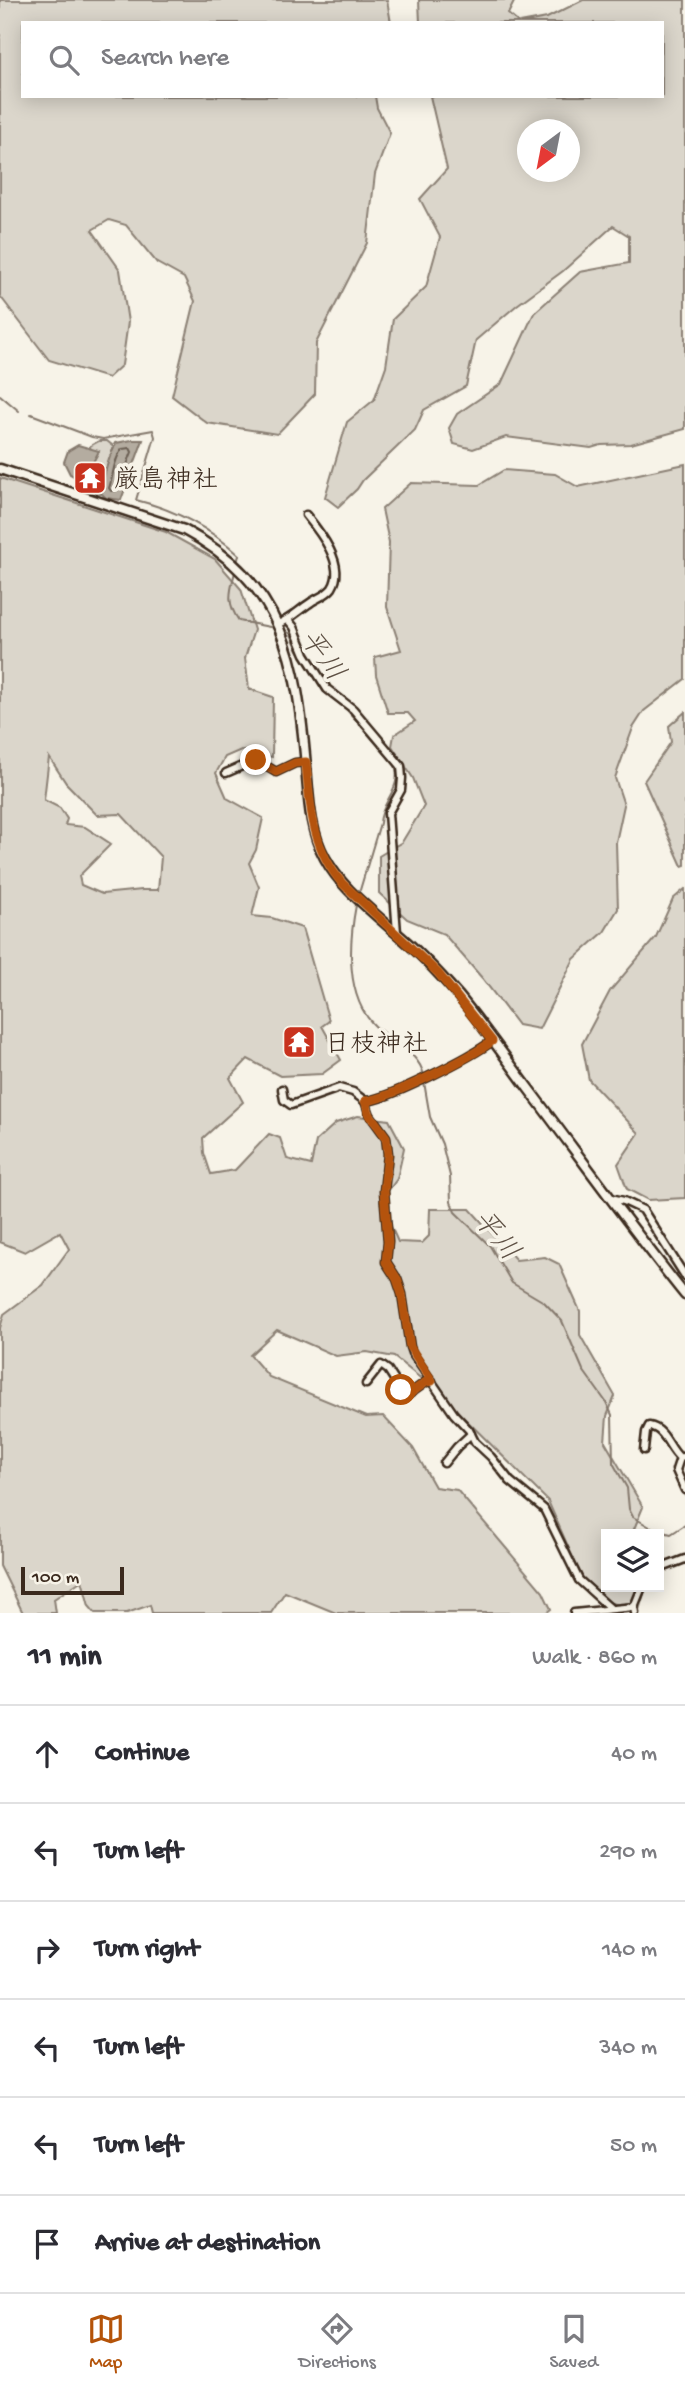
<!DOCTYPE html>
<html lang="en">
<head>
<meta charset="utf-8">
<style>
	:root { --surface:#fff; --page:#f2f2f3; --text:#2b2b33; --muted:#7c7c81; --line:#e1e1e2; --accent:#b45309 }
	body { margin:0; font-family:"Gochi Hand","Klee One",sans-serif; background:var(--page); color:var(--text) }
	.controls { position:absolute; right:21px; bottom:21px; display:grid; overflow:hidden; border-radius:0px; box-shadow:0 4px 18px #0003 }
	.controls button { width:63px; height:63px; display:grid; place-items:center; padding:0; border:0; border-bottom:2px solid var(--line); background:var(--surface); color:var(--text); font:35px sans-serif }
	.compass { position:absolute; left:517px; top:119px; width:63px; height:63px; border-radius:50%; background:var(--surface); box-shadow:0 4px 18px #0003; rotate:212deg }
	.scale { position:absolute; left:21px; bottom:18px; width:103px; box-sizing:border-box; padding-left:7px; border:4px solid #3b2a1e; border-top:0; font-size:19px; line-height:24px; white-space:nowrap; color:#3b2a1e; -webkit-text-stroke:5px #f7f3e8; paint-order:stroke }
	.stop { position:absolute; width:21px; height:21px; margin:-16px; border:5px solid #b45309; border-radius:50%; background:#fff }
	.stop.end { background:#b45309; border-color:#fff; box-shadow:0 2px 7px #0008 }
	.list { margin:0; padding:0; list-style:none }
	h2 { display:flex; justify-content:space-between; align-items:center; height:91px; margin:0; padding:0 28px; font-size:30px }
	h2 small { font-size:23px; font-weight:400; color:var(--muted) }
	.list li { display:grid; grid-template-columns:46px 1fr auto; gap:21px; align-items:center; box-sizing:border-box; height:98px; padding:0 28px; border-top:2px solid var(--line) }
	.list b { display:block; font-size:26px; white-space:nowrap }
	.list em { font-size:23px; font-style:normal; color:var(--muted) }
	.icon { flex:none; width:38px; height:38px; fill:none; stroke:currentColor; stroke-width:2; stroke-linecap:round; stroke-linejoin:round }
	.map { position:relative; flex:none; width:685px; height:1613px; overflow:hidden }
	.search { position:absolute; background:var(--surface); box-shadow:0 4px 18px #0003; left:21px; right:21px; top:21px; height:77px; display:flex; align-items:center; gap:18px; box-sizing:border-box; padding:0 24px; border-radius:0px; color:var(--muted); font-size:26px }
	.sheet { height:679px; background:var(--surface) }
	nav { display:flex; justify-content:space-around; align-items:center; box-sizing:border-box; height:98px; border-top:2px solid var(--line); background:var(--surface); font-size:19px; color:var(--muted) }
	nav a { display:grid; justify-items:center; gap:4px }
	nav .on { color:var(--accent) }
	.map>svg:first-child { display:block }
	.green { fill:#dbd6cb; stroke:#8b8074; stroke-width:2; fill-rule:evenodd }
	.water { fill:#b4aca0; stroke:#84786c; stroke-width:2 }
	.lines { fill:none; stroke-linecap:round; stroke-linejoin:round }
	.shore { stroke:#6b5e52; stroke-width:2 }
	.stream { stroke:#84786c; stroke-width:2 }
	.minor-casing { stroke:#3b2a1e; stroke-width:11 }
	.tertiary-casing { stroke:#3b2a1e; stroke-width:13 }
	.minor { stroke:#f7f3e8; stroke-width:6 }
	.tertiary { stroke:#f7f3e8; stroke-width:8 }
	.route { stroke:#b45309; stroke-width:9 }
	.labels { text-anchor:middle; stroke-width:7; stroke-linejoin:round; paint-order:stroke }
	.poi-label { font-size:26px; fill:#3b2a1e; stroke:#f7f3e8; text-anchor:start }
	.water-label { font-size:28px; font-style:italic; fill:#5f5145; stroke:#f7f3e8 }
</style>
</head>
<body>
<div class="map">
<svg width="685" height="1613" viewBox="0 0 685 1613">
	<rect width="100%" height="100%" fill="#f7f3e8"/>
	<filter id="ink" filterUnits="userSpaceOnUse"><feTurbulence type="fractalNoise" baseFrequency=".0143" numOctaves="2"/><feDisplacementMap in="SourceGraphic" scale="14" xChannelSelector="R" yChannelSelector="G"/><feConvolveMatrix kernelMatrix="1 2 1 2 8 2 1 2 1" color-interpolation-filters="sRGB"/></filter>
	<g filter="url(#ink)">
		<!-- green -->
		<g class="green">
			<polygon points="0,0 387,0 391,23 23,23 23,96 375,96 377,108 390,133 375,174 367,243 316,343 315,394 277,434 207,423 172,396 195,301 184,278 157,263 126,225 109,220 92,230 120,270 128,322 122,365 108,378 49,360 0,296"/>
			<polygon points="419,0 515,0 508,14 519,23 420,23"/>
			<path d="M583 0H685V429L631 444 601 445 591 448 506 437 473 449 454 444 449 428 457 414 501 384 534 313 580 272 629 263V236L613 226 563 271 517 305 476 340 466 386 424 410 415 430 363 480 357 489 338 507 325 497 347 422 374 400 386 366 393 319 426 287 440 237 420 199 447 169 430 96H662V23H520L547 18ZM528 130H570V172H528Z"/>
			<polygon points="99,441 107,441 117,449 104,490 101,494 89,493 79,478 91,453 90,446"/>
			<polygon points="685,464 685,679 644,711 633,728 615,778 624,805 616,842 618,909 604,932 574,959 539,1029 518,1025 482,978 444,934 407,919 379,893 379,856 402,842 424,806 413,778 392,746 394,735 415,721 408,713 388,713 376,675 375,657 401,650 387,607 389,542 382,509 411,483 479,485 504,470 555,474 578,487"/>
			<path d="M0 478 166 532 215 559 241 589 254 630 245 658 249 689 273 697 272 757 241 750 225 757 216 773 227 798 263 818 256 850 249 863 259 887 252 916 272 918 302 928 329 1021 322 1026 341 1060 322 1074 280 1076 248 1059 230 1078 243 1102 203 1138 204 1153 211 1174 235 1170 269 1134 280 1138 287 1159 311 1165 316 1141 336 1123 358 1116 389 1120 404 1148 397 1179 380 1202 398 1242 422 1243 429 1236 430 1209H470L516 1260 545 1257 559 1264 580 1311V1335L615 1396 607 1416 605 1442 643 1507 632 1534H606V1587H646L639 1610 608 1602 581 1576 548 1501 439 1393 394 1357 367 1352 336 1356 277 1330 250 1355 269 1377 366 1417 383 1416 413 1448 435 1487 457 1490 543 1592 551 1609 546 1613H336L285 1592 271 1613H152L150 1605 127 1613H95L89 1606 82 1580 54 1599 56 1613H23L0 1566V1328L4 1314 43 1285 69 1249 60 1232 25 1252 0 1242ZM49 757 66 783 97 815 121 814 161 857 158 890H142L102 894 81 885 79 876 111 844 85 827 65 825 67 819 60 808 44 800Z"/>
			<polygon points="685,712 685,865 682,866 644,781 671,742 669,726"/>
			<polygon points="685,889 685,1198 648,1200 627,1189 618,1164 639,1133 589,1080 582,1044 610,991 656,937 673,899"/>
		</g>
		<!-- water -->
		<g class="water">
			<path d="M132 440H143L121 500 106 498 100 492C105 474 107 459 116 443Z"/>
			<polygon points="78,445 99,451 83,481 70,474 64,462 68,451"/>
		</g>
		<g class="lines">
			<!-- shore -->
			<path class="shore" d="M122 449 130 448 132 452 117 490 111 491 109 488C114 474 113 461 122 449Z"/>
			<!-- stream -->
			<g class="stream">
				<polyline points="0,395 19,411"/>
				<path d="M31 414 92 437 103 439 153 430 155 437 136 500C176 510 209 527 239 555L237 563"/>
				<path d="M235 572C230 592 226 602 239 621L275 628"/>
				<path d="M284 630 291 634 298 650 325 693 347 710 395 765C403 788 381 801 380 823L360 890"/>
				<path d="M356 905C349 942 345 997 375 1026 391 1041 420 1053 424 1076"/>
				<polyline points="424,1082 430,1117 442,1144 450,1176 451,1202 455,1212 490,1246 512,1283 544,1302 562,1321 583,1370 606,1402 612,1415 613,1463 627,1488 629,1509 633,1517 655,1530 671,1534 685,1525"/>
			</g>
			<defs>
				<g id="minor">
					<polyline points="288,620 294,627 305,654 327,689 353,709 401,766 402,778 401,790 388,813 397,933"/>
					<path d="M278 624C291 619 299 610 310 603 317 598 327 595 332 588 347 565 319 531 306 515"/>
					<polyline points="226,773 256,760 276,772 295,763 306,762"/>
					<path d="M492 1041C473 1056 387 1100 365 1101L370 1115 386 1137 388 1154 384 1191 388 1242 386 1262 397 1279 402 1294 410 1347 412 1353 454 1414 469 1430 475 1442 491 1457 510 1481 544 1509 579 1580 610 1608"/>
					<polyline points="282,1089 284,1100 291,1105 339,1088 353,1092 365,1101"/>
					<polyline points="611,1198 624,1201 643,1210 685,1276"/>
					<polyline points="366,1384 381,1365 388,1370 404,1395 408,1395 426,1382 432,1381"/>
					<path d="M644 1450 646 1432 649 1426C666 1429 668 1448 680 1458"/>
					<polyline points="685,1456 680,1458 676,1470 685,1490"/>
					<polyline points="444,1463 457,1447 471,1434"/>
					<polyline points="659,1569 685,1559"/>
					<polyline points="574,1613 634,1607"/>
					<polyline points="635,1613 634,1607 642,1587"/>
				</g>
				<path id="tertiary" d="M0 469 184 530C284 583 297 661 306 766 309 798 309 829 325 858 341 888 370 909 394 931 417 950 438 972 458 995 482 1024 505 1057 528 1088 580 1157 631 1228 685 1295"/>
			</defs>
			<!-- minor casing -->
			<use href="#minor" class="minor-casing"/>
			<!-- tertiary casing -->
			<use href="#tertiary" class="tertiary-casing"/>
			<!-- minor -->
			<use href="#minor" class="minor"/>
			<!-- tertiary -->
			<use href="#tertiary" class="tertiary"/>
		</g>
	</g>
	<g class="lines" filter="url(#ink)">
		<!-- route -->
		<path class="route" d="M256 760 276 772 295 763 306 762C310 807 312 848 342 883L438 973 492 1041C474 1056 386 1100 365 1101L370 1115 386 1137 388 1154 384 1191 388 1242 386 1262 397 1279 402 1294 410 1347 432 1381 426 1382 408 1395H404L401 1390"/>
	</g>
	<!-- icons -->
	<defs>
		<symbol id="temple-square" viewBox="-11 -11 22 22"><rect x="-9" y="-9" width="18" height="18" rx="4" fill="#c8321e" stroke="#f7f3e8"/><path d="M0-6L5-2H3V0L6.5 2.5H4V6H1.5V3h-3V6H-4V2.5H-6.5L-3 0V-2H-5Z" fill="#fff"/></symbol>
	</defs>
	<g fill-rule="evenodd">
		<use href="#temple-square" x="71" y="459" width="38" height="38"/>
		<use href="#temple-square" x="280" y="1023" width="38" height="38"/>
	</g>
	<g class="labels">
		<!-- poi labels -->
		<g class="poi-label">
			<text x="114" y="487">厳島神社</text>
			<text x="324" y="1051">日枝神社</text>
		</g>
		<!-- water labels -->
		<g class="water-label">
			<text transform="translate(324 654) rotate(54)" y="10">平川</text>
			<text transform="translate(498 1234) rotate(51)" y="10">平川</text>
		</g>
	</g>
</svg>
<div class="controls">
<button><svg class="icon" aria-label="layers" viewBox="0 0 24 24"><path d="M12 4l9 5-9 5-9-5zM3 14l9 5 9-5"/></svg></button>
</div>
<svg class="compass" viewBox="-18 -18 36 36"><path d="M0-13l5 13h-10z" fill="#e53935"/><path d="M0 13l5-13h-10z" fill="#7c7c81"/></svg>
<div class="scale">100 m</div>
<div class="stop" style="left:401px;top:1390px"></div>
<div class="stop end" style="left:256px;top:760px"></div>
<div class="search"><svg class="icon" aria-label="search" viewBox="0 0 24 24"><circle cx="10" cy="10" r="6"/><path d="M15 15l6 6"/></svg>Search here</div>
</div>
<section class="sheet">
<h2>11 min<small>Walk · 860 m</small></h2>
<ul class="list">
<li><svg class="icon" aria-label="ahead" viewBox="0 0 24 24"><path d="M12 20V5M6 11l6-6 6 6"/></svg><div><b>Continue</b></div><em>40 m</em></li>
<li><svg class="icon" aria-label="left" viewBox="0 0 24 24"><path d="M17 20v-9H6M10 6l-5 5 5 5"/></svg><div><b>Turn left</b></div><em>290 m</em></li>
<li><svg class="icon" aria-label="right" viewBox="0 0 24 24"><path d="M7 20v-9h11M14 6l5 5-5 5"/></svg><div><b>Turn right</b></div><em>140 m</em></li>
<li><svg class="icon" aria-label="left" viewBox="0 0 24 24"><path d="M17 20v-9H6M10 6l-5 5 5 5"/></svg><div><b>Turn left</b></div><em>340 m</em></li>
<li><svg class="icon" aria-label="left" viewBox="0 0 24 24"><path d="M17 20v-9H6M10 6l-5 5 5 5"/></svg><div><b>Turn left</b></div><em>50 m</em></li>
<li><svg class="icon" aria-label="arrive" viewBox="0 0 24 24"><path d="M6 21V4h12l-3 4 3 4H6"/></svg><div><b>Arrive at destination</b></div></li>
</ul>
</section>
<nav>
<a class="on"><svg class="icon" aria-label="map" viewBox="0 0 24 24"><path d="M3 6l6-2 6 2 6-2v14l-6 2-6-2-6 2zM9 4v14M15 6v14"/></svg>Map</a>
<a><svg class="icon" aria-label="directions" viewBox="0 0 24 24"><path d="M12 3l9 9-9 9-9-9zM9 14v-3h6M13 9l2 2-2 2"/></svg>Directions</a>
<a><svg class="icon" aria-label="saved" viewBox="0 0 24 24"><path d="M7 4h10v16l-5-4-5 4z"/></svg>Saved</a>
</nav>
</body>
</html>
